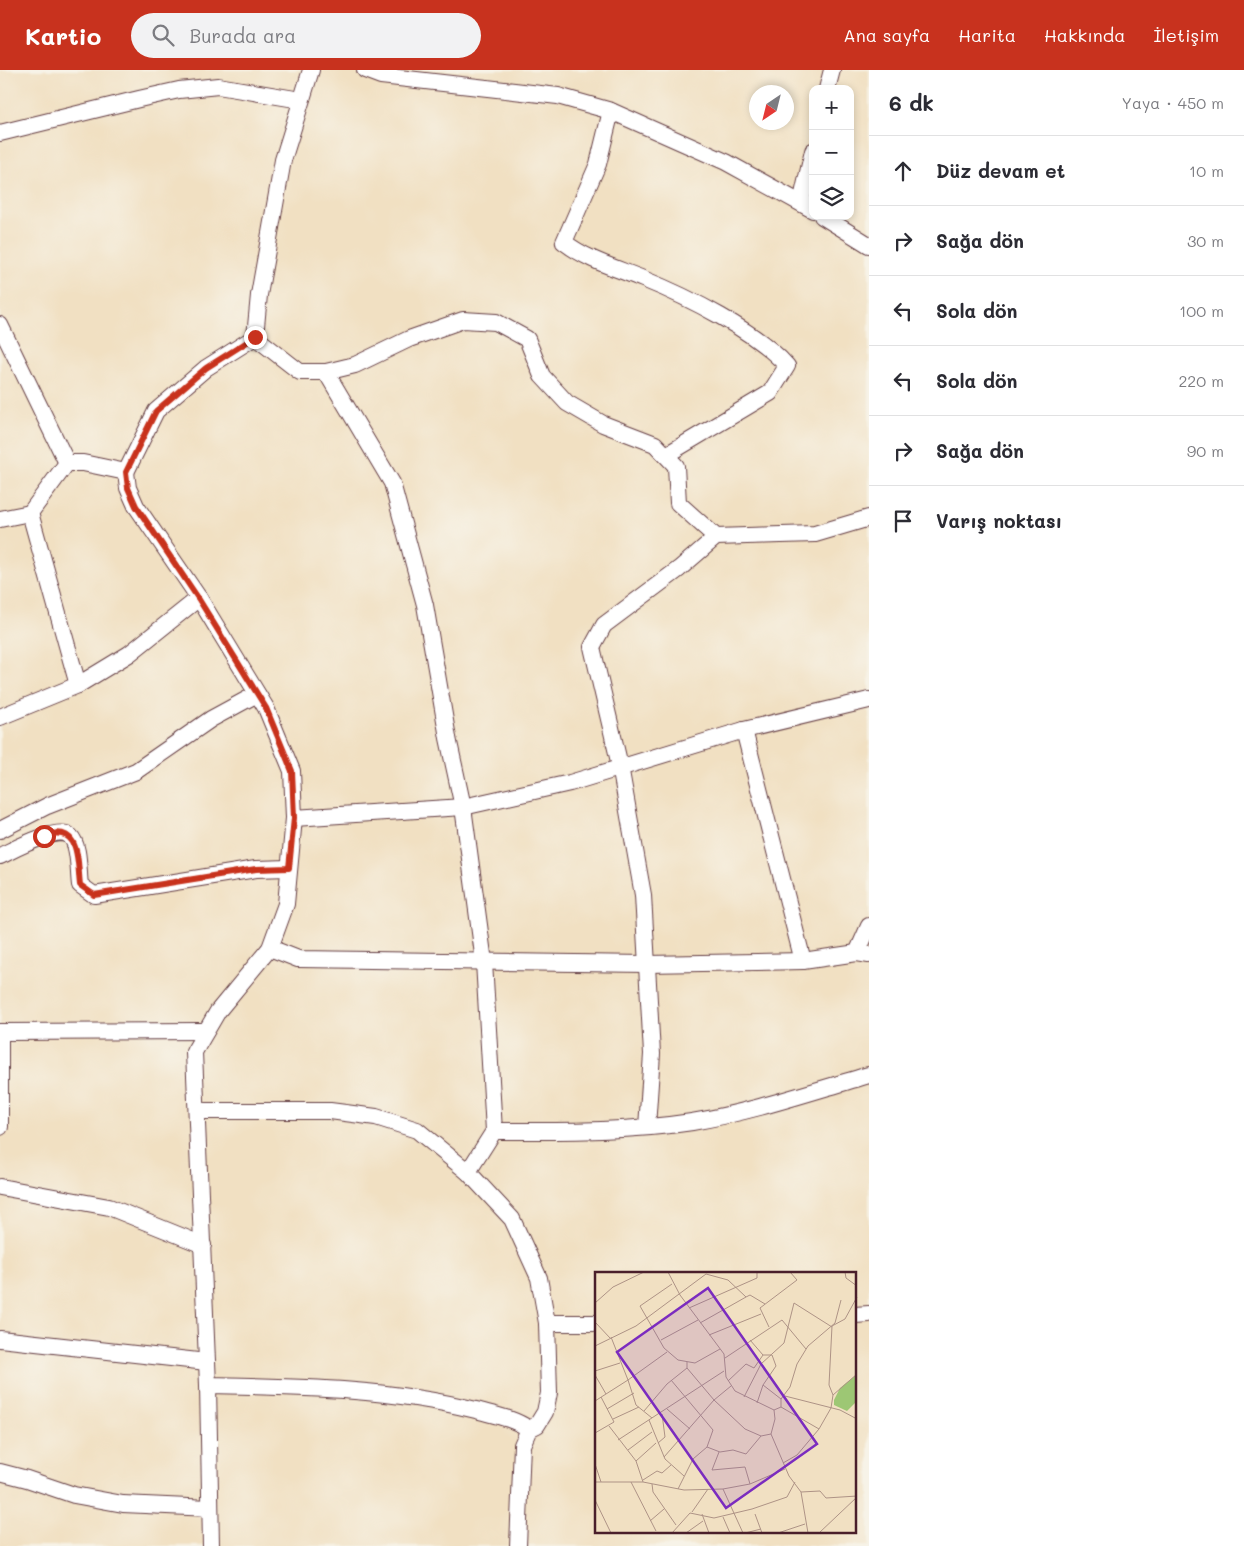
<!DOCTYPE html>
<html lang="tr">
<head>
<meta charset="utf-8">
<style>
	:root { --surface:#fff; --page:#f2f2f3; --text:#2b2b33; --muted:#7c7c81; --line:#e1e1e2; --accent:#c8321e }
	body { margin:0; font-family:Mali,sans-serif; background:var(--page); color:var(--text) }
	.controls { position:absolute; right:15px; top:15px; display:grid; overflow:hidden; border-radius:10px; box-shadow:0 2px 8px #0003 }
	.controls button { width:45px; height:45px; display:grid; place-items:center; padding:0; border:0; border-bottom:1px solid var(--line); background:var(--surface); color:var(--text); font:25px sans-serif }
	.compass { position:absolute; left:749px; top:15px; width:45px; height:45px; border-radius:50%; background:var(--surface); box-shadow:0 2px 8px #0003; rotate:215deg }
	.stop { position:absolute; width:15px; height:15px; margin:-11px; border:4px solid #c8321e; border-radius:50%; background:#fff }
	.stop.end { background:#c8321e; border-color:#fff; box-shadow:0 1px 5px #0008 }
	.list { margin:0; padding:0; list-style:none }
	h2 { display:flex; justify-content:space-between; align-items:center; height:65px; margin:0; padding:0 20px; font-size:21px }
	h2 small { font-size:16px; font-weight:400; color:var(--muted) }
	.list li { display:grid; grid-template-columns:32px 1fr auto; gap:15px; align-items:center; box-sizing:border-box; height:70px; padding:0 20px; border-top:1px solid var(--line) }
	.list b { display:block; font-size:19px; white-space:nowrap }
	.list em { font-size:16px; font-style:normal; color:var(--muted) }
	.icon { flex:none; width:28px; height:28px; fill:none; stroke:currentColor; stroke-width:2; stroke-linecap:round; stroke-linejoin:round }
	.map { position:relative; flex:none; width:869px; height:1476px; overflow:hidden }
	header { display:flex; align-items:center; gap:30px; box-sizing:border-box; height:70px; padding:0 25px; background:var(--accent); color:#fff }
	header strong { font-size:24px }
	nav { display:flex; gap:28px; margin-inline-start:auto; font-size:18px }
	.search { width:350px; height:45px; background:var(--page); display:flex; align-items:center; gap:12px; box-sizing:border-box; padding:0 18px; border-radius:28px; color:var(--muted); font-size:19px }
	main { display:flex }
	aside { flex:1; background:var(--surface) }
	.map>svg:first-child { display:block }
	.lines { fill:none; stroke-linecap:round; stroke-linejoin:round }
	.minor-casing { stroke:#633c42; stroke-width:18 }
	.minor { stroke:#fff; stroke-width:16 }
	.route { stroke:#c8321e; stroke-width:6 }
	.inset-road { fill:none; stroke:#ae9386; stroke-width:1 }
	.view { fill:#7b2cbf; fill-opacity:0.15; stroke:#7b2cbf; stroke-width:2.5 }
	.inset-edge { fill:none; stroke:#4a1f2b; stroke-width:2.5 }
</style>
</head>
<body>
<header>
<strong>Kartio</strong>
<div class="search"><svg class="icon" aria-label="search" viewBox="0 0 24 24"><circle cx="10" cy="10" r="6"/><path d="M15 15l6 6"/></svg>Burada ara</div>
<nav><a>Ana sayfa</a><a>Harita</a><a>Hakkında</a><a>İletişim</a></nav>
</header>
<main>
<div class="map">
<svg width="869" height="1476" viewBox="0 0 869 1476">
	<rect width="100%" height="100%" fill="#f7f3e8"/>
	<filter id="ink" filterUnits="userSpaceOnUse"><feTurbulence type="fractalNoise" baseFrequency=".02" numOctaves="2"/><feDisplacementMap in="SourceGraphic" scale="10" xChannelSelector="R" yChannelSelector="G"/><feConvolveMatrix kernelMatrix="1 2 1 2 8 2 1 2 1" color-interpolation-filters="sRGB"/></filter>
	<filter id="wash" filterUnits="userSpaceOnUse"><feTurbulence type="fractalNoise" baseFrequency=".0096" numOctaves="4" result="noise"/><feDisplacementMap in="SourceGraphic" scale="20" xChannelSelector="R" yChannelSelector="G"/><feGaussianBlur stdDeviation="1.12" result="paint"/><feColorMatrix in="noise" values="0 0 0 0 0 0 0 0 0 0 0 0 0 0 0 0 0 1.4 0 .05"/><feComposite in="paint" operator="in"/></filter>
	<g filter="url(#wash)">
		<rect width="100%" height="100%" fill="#f1e0c2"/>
	</g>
	<g filter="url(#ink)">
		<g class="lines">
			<defs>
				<g id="minor">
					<polyline points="365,0 381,6 558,26 611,41 726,92 813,140"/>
					<polyline points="827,19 832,0"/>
					<path d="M611 41 598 94 564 172C587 190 616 198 643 209 688 227 756 261 787 296L770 323 666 385"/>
					<polyline points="0,63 139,29 179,20 218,16 301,30"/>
					<polyline points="801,133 813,81"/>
					<polyline points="822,146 869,175"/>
					<polyline points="0,255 67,393"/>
					<polyline points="255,267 259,225 283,90 311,0"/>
					<polyline points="326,302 392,413 425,535 448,668 463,737 484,892 494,1061 468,1102"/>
					<polyline points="126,402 156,341 206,298 255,267 300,302 326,302 355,295 409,269 463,250 496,252 527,269 542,306 567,333 603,354 655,374 676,396 678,433 716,467"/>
					<polyline points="30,443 78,615"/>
					<polyline points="0,449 30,443 67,393 83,393 126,402 128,418 136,436 199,528 266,638 292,701 294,748 286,834 270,878 218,941 194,982 208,1315 211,1476"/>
					<polyline points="0,647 78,615 129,584 199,528"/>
					<polyline points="744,660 803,891"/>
					<polyline points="294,748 463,737 570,713 744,660 869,630"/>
					<polyline points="0,760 47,736 136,701 211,649 257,624"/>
					<path d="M0 786C13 780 59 755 70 766 80 775 78 802 80 815L94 825 256 799 289 798"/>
					<polyline points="270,878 298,889 647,894 803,891 857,883 869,885"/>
					<polyline points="857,883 869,856"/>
					<polyline points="0,962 206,961"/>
					<polyline points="0,962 0,1057"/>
					<polyline points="197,1041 330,1041 376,1047 417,1060 468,1102 512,1149 539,1208 547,1253 549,1323 545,1342 537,1355 529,1359 522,1375 518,1476"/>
					<polyline points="647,1057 652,984 643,825 620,696 592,577 604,555 679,499 716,467 815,464 869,448"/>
					<path d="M494 1061C559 1061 627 1062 692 1052 752 1042 810 1022 869 1005"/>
					<polyline points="0,1117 109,1137 203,1175"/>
					<polyline points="855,1245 869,1244"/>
					<polyline points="547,1253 596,1253"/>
					<polyline points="0,1269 207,1292"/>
					<path d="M208 1315C298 1317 388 1318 476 1340 494 1345 513 1348 529 1359"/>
					<polyline points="0,1402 27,1409 74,1425 123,1434 210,1438"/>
				</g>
			</defs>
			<!-- minor casing -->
			<use href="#minor" class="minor-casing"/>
			<!-- minor -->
			<use href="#minor" class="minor"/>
		</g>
	</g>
	<g class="lines" filter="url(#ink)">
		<!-- route -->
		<path class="route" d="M44 766C81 753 77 790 80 815L94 825 256 799 289 798 294 748 292 701 266 638 198 528 136 436 128 418 126 402 156 341 206 298 255 267"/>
	</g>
	<!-- overview -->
	<g transform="translate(595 1202)">
		<rect width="261" height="261" fill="#f1e0c2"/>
		<path d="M261 103 262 129 252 139 239 133V128L245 116Z" fill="#9dc774"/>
		<path class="inset-road" d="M73 0 85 23 129 82 131 105 140 119 179 138 186 135V127L195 115 202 92 213 74 240 51 246 28M250 0 251 6 262 14M77 12 45 34 69 76 83 88 100 91 125 77M0 31 18 15 49 0M94 36 162 6V0M0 50 15 66M105 51 151 25 155 23 170 32M140 54 151 70M174 55 165 36 202 8 195 0M114 63 166 42M66 68 103 48M155 68 168 83M0 74 41 54 111 2 133 8 151 25M130 86 187 48 211 77M92 90V96L119 128 150 157 166 164M0 99 25 91M0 103 11 122M76 108 118 158 112 175 98 187 83 217M133 109 151 92 159 96 168 83H177L181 94 168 113 162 131M168 113 186 127M238 123 234 113 237 54 250 47 262 25M190 124 245 138 262 147M149 125 166 92 189 71 199 31 237 55M0 129 33 108 16 65M186 135 224 157M12 137 39 121M72 137 95 157M49 139 72 112 92 96M57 146 41 133 33 108 72 80M18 147 44 135M54 148 70 187 89 204M14 154 41 189 48 210M0 161 19 150 6 125M176 162 194 204 206 220 213 261M23 168 129 99M63 171 70 165 67 142M112 175 125 180 138 178 151 182 166 164 176 162 180 147 179 138M33 178 57 160M124 180 117 198 150 195 155 212M69 185 119 128 136 114M41 189 61 171M188 191 202 183 224 157 236 136 238 123 262 102M0 192 6 210M48 208 62 199 67 201 76 193M0 210H48L89 218 128 217 155 212 190 197M36 210 61 259M57 212 58 220 81 253M128 217 148 261M206 220 225 219 231 226 262 224M0 228 16 261M97 240 113 217M107 242 114 261M160 242 167 261M128 245 135 261M55 249 69 237M77 261 95 241 119 246 157 237 192 225 200 210M91 261 108 249M150 261 166 257M183 261 210 252M224 261 262 225"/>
		<path class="view" d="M113 16 222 172 131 236 22 80Z"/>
		<rect width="261" height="261" class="inset-edge"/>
	</g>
</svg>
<div class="controls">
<button>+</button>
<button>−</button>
<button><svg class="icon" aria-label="layers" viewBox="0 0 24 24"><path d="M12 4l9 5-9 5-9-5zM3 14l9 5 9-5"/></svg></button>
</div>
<svg class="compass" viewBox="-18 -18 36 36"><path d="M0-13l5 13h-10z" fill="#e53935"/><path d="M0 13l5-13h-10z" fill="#7c7c81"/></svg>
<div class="stop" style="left:44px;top:766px"></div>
<div class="stop end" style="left:255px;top:267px"></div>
</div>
<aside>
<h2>6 dk<small>Yaya · 450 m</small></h2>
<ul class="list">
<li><svg class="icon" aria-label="ahead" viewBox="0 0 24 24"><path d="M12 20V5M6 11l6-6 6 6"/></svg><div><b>Düz devam et</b></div><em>10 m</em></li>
<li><svg class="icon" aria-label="right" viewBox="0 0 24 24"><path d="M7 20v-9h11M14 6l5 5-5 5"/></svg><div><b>Sağa dön</b></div><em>30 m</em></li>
<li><svg class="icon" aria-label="left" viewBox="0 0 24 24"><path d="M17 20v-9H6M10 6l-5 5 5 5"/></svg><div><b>Sola dön</b></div><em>100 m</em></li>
<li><svg class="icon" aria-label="left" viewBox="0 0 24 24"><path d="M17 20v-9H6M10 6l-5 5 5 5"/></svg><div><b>Sola dön</b></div><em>220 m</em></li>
<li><svg class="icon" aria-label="right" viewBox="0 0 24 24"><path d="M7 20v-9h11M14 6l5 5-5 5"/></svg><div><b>Sağa dön</b></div><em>90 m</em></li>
<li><svg class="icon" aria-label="arrive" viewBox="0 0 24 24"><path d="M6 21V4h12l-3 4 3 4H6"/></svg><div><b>Varış noktası</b></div></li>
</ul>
</aside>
</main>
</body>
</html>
